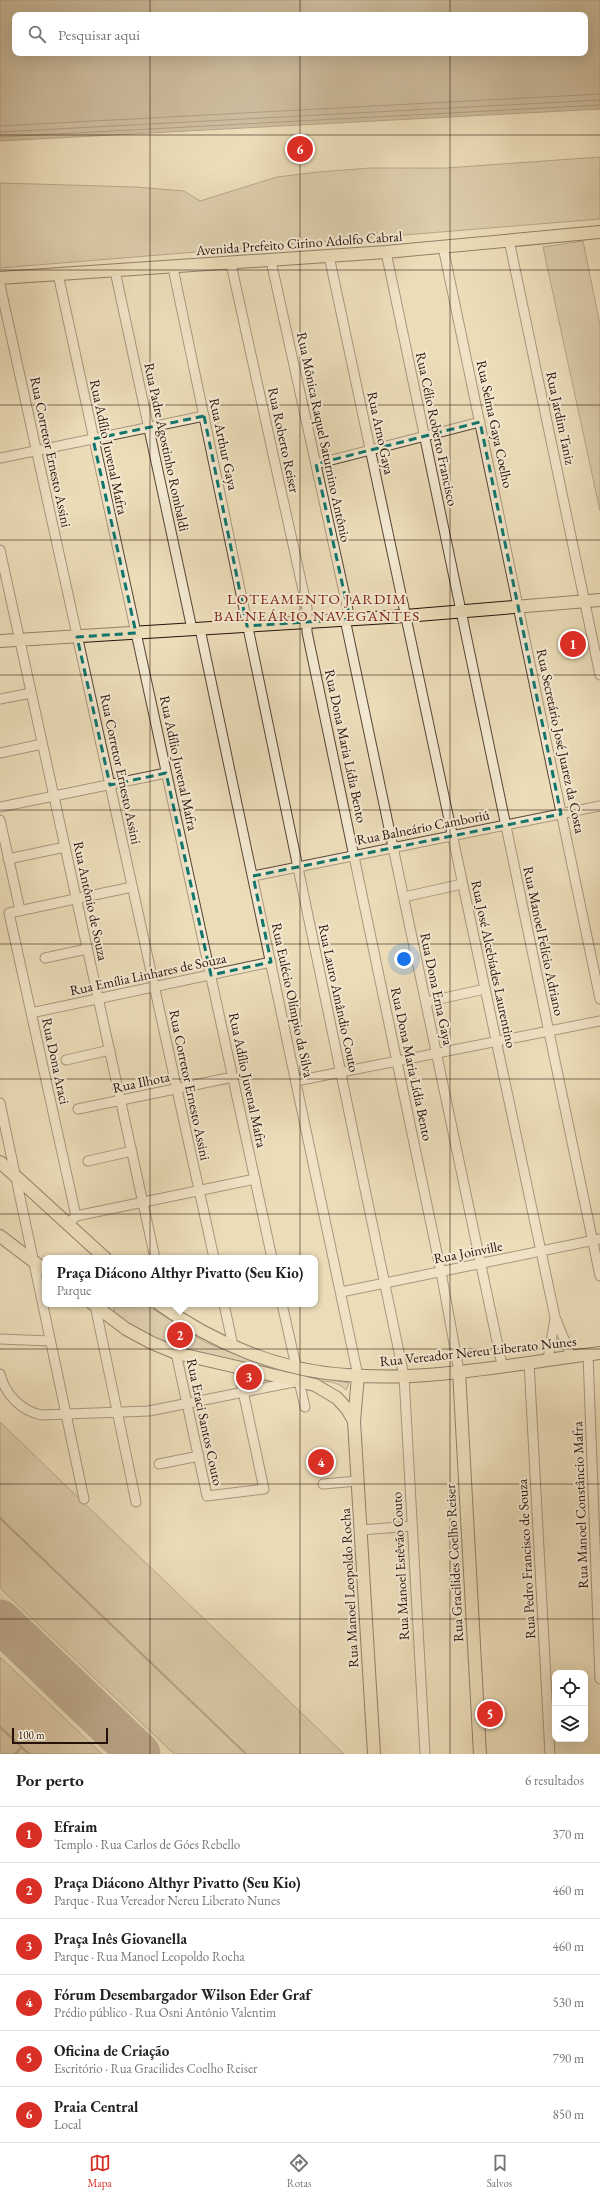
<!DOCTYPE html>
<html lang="pt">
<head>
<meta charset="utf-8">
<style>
	:root { --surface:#fff; --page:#f2f2f2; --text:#202124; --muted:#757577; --line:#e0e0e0; --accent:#d93025 }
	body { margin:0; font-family:"EB Garamond",serif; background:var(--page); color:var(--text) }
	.controls { position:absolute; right:12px; bottom:12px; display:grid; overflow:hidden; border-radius:8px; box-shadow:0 4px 16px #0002 }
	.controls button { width:36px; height:36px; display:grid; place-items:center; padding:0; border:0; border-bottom:1px solid var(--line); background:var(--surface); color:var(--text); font:20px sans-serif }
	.scale { position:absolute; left:12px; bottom:10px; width:96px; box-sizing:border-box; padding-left:4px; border:2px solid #26110a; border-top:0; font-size:11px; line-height:14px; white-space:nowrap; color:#26110a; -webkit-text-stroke:3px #f3e9d2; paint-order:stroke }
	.you { position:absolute; left:404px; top:959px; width:14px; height:14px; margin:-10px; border:3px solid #fff; border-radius:50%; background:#1a73e8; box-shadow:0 0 0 6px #1a73e833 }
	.badge { display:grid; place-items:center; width:26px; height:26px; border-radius:50%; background:var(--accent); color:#fff; font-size:13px; font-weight:700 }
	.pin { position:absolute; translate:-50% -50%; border:2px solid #fff; box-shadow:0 1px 4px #0006 }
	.popup { position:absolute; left:42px; top:1255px; width:276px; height:52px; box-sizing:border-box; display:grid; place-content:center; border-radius:8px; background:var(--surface); filter:drop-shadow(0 1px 3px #0005); font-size:13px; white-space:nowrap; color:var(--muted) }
	.popup b { font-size:15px; color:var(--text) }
	.popup::after { content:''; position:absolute; left:50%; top:100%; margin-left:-8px; border:8px solid transparent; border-top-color:var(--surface) }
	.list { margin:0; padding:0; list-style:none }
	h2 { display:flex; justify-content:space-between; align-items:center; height:52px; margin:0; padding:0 16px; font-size:17px }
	h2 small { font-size:13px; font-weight:400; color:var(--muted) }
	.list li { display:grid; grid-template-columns:26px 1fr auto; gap:12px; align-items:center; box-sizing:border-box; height:56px; padding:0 16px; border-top:1px solid var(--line) }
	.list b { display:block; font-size:15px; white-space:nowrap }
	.list p { margin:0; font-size:13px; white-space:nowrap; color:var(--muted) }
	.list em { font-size:13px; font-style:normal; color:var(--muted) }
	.icon { flex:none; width:22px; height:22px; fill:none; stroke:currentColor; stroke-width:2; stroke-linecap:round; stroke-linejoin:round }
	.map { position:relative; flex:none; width:600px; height:1754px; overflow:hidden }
	.search { position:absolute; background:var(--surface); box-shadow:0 4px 16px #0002; left:12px; right:12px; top:12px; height:44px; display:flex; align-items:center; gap:10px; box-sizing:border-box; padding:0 14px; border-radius:8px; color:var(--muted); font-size:15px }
	.sheet { height:388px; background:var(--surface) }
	nav { display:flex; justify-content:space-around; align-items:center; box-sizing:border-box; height:56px; border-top:1px solid var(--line); background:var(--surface); font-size:11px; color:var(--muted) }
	nav a { display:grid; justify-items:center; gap:2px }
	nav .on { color:var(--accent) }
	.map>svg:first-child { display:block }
	.green { fill:#caba9b; stroke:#786652 }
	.water { fill:#a9987e; stroke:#756250; fill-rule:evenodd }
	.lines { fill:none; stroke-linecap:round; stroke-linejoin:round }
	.shore { stroke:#685444; stroke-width:1 }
	.stream { stroke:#756250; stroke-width:2 }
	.runway { stroke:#897762; stroke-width:43 }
	.minor-casing { stroke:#584436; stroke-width:11 }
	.major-casing { stroke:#26110a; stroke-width:14 }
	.minor { stroke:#f3e9d2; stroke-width:9 }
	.major { stroke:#ecddb9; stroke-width:12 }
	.marked { fill:none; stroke:#0f766e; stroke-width:3; stroke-dasharray:8 5; stroke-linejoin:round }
	.grid { fill:none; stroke:#26110a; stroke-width:1; stroke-opacity:0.55 }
	.labels { text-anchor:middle; stroke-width:4; stroke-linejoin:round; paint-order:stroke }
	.street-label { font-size:14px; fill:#26110a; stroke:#f3e9d2 }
	.neighbourhood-label { font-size:15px; letter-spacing:1px; fill:#7a1f14; stroke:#f3e9d2 }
</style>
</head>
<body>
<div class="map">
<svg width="600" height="1754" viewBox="0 0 600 1754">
	<rect width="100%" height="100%" fill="#ecddb9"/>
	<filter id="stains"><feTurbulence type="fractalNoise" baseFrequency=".005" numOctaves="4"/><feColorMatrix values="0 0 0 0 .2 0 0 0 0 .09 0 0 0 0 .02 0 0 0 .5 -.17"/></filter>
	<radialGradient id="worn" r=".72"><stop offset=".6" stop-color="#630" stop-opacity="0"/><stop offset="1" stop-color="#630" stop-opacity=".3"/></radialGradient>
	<!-- green -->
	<g class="green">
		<polygon points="600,157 600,219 0,268 0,183 135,187 184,191 200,201 277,177 319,172 370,168 446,168"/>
		<polygon points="583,241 600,325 600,511 543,247"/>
		<path d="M113 1304H145L205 1342 248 1359 296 1373 349 1383 346 1390C338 1382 329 1381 317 1381L177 1349 116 1319Z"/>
		<polygon points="240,1372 274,1381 244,1389"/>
		<polygon points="0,1422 344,1754 174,1754 0,1588"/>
		<polygon points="0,1657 102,1754 0,1754"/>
	</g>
	<!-- water -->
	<path class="water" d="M0 0H600V109L0 141ZM15 15H585V53H15Z"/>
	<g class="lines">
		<!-- shore -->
		<g class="shore">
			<polyline points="0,126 600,94"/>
			<polyline points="0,132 600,100"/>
			<polyline points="0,137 600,105"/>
		</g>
		<!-- stream -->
		<g class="stream">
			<polyline points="0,1518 246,1754"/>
			<polyline points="0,1727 29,1754"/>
			<polyline points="15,1754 22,1747"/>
		</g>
		<!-- runway -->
		<polyline class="runway" points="0,1621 139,1754"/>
		<defs>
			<g id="minor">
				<polyline points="509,240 600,675"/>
				<polyline points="443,247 600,999"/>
				<polyline points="386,252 600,1276"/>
				<polyline points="329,256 555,1317 571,1356"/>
				<polyline points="271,261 350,619"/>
				<polyline points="231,264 307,608 307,632 441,1272 459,1371"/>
				<polyline points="173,268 404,1376 425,1754"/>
				<polyline points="115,271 192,629"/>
				<polyline points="58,274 272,1258"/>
				<polyline points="0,285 214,1258"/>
				<polyline points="0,458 204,416"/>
				<polyline points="316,464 480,422"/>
				<polyline points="0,550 155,1258"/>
				<polyline points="345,619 502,1365"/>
				<polyline points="200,629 358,1376"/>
				<polyline points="0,699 31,693"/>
				<polyline points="0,753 42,744"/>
				<polyline points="0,807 166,773"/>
				<polyline points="0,820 20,910"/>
				<polyline points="8,859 65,847"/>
				<polyline points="253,876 600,806"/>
				<polyline points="404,897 462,884"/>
				<polyline points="45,958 87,949"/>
				<polyline points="426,1002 485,989"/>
				<polyline points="31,1013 271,962"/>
				<polyline points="66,1060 110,1050"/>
				<polyline points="296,1081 600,1021"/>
				<polyline points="0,1103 84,1499"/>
				<polyline points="78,1109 233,1077"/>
				<polyline points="88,1161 132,1151"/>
				<polyline points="76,1216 255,1179"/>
				<polyline points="68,1224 76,1216 9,913 132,887"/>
				<polyline points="341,1292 600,1239"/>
				<polyline points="224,1304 233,1346"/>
				<polyline points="282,1304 296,1366"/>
				<polyline points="95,1305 136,1502"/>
				<polyline points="0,1339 50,1341"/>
				<polyline points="176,1353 207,1496 264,1489 238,1368"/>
				<polyline points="588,1354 600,1679"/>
				<polyline points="548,1359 555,1319"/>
				<polyline points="529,1362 550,1754"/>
				<path d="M0 1374C5 1394 20 1410 41 1415L149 1411 299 1381 305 1407"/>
				<polyline points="159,1464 199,1456"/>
				<polyline points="323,1484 358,1481"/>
				<polyline points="361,1530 412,1526"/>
			</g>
			<g id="major">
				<polyline points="0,278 386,252 600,232"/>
				<polyline points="0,641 405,616 600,600"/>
				<polyline points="0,1162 105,1258"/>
				<polyline points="0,1236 45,1270"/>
				<polyline points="93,1304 126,1329 152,1343 176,1353 315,1385 337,1398 347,1409 354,1421"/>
				<path d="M159 1304C213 1343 280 1371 347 1375 429 1382 518 1363 600 1353"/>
				<polyline points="459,1371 480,1754"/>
				<polyline points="358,1376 354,1421 374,1754"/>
			</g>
		</defs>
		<!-- minor casing -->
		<use href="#minor" class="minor-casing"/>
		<!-- major casing -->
		<use href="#major" class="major-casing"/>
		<!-- minor -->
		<use href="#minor" class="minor"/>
		<!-- major -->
		<use href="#major" class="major"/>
	</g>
	<!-- marked area -->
	<path d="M0 0H600V1754H0ZM204 416 247 626 350 619 316 464 480 422 561 814 253 876 271 962 211 975 166 773 110 785 77 637 136 633 93 439Z" fill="#ecddb9" fill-opacity=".55" fill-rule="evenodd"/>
	<path class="marked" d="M204 416 247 626 350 619 316 464 480 422 561 814 253 876 271 962 211 975 166 773 110 785 77 637 136 633 93 439Z"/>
	<!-- grid -->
	<path class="grid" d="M150 0V15M300 0V15M450 0V15M150 53V1754M300 53V1754M450 53V1754M0 135H600M0 270H600M0 405H600M0 540H600M0 675H600M0 810H600M0 944H600M0 1079H600M0 1214H600M0 1349H600M0 1484H600M0 1619H600"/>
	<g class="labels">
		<!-- street labels -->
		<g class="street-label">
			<text transform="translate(299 243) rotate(-4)" y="5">Avenida Prefeito Cirino Adolfo Cabral</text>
			<text transform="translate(561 418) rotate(78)" y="5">Rua Jardim Taniz</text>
			<text transform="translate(495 424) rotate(78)" y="5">Rua Selma Gaya Coelho</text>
			<text transform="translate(437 429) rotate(78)" y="5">Rua Célio Roberto Francisco</text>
			<text transform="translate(381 433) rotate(78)" y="5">Rua Arno Gaya</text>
			<text transform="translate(324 437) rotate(78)" y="5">Rua Mônica Raquel Saturnino Antônio</text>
			<text transform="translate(284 440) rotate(78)" y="5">Rua Roberto Reiser</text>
			<text transform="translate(224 444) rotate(78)" y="5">Rua Arthur Gaya</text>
			<text transform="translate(109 447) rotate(78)" y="5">Rua Adílio Juvenal Mafra</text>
			<text transform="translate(167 447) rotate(78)" y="5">Rua Padre Agostinho Rombaldi</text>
			<text transform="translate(51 452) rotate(78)" y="5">Rua Corretor Ernesto Assini</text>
			<text transform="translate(561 741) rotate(78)" y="5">Rua Secretário José Juarez da Costa</text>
			<text transform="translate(346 746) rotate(78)" y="5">Rua Dona Maria Lídia Bento</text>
			<text transform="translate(179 763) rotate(78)" y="5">Rua Adílio Juvenal Mafra</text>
			<text transform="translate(121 769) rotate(78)" y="5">Rua Corretor Ernesto Assini</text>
			<text transform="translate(423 827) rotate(-11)" y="5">Rua Balneário Camboriú</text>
			<text transform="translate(91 901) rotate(78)" y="5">Rua Antônio de Souza</text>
			<text transform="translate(544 941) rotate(78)" y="5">Rua Manoel Felício Adriano</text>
			<text transform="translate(494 964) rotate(78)" y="5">Rua José Alcebíades Laurentino</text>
			<text transform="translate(148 974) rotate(-12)" y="5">Rua Emília Linhares de Souza</text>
			<text transform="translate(437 989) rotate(78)" y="5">Rua Dona Erna Gaya</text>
			<text transform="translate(339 998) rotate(78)" y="5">Rua Lauro Amândio Couto</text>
			<text transform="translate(293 1000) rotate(78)" y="5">Rua Eulécio Olímpio da Silva</text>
			<text transform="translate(56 1061) rotate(78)" y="5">Rua Dona Araci</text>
			<text transform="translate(412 1064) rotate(78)" y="5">Rua Dona Maria Lídia Bento</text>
			<text transform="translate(248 1080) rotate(78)" y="5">Rua Adílio Juvenal Mafra</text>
			<text transform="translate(141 1082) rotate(-12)" y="5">Rua Ilhota</text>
			<text transform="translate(190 1085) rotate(78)" y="5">Rua Corretor Ernesto Assini</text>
			<text transform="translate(468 1252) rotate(-11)" y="5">Rua Joinville</text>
			<text transform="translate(478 1351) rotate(-6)" y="5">Rua Vereador Nereu Liberato Nunes</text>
			<text transform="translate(205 1422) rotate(78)" y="5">Rua Eraci Santos Couto</text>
			<text transform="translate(580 1505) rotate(-92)" y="5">Rua Manoel Constâncio Mafra</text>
			<text transform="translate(526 1559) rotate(-93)" y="5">Rua Pedro Francisco de Souza</text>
			<text transform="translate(454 1563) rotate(-93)" y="5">Rua Gracilides Coelho Reiser</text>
			<text transform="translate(400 1566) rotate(-93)" y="5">Rua Manoel Estêvão Couto</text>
			<text transform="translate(349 1588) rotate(-93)" y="5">Rua Manoel Leopoldo Rocha</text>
		</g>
		<!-- neighbourhood labels -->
		<g class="neighbourhood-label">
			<text x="317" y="604">LOTEAMENTO JARDIM<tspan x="317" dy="17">BALNEÁRIO NAVEGANTES</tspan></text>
		</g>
	</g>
	<rect width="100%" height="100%" filter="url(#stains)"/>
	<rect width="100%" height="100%" fill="url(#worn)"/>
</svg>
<div class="controls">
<button><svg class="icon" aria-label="locate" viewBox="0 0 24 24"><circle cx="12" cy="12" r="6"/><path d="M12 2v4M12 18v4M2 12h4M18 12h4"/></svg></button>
<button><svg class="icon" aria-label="layers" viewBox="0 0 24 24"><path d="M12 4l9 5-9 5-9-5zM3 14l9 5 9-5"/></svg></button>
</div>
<div class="scale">100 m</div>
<div class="you"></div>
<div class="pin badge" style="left:573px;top:644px">1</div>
<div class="pin badge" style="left:180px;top:1335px">2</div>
<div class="popup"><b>Praça Diácono Althyr Pivatto (Seu Kio)</b>Parque</div>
<div class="pin badge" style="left:249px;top:1377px">3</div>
<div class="pin badge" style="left:321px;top:1462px">4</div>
<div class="pin badge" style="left:490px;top:1714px">5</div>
<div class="pin badge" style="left:300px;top:149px">6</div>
<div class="search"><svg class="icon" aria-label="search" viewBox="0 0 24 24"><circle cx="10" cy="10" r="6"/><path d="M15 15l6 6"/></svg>Pesquisar aqui</div>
</div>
<section class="sheet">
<h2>Por perto<small>6 resultados</small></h2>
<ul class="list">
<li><span class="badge">1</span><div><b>Efraim</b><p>Templo · Rua Carlos de Góes Rebello</p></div><em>370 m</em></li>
<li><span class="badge">2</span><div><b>Praça Diácono Althyr Pivatto (Seu Kio)</b><p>Parque · Rua Vereador Nereu Liberato Nunes</p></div><em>460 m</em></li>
<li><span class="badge">3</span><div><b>Praça Inês Giovanella</b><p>Parque · Rua Manoel Leopoldo Rocha</p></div><em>460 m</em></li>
<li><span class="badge">4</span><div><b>Fórum Desembargador Wilson Eder Graf</b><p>Prédio público · Rua Osni Antônio Valentim</p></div><em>530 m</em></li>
<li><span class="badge">5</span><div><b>Oficina de Criação</b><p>Escritório · Rua Gracilides Coelho Reiser</p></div><em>790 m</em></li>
<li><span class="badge">6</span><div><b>Praia Central</b><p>Local</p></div><em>850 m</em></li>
</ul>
</section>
<nav>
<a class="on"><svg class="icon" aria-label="map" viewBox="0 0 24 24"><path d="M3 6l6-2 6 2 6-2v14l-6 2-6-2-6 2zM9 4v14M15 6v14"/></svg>Mapa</a>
<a><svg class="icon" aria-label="directions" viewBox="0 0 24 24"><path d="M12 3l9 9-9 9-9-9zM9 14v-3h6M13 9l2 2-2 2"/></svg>Rotas</a>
<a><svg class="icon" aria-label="saved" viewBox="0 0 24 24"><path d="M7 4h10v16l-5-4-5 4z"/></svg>Salvos</a>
</nav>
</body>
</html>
